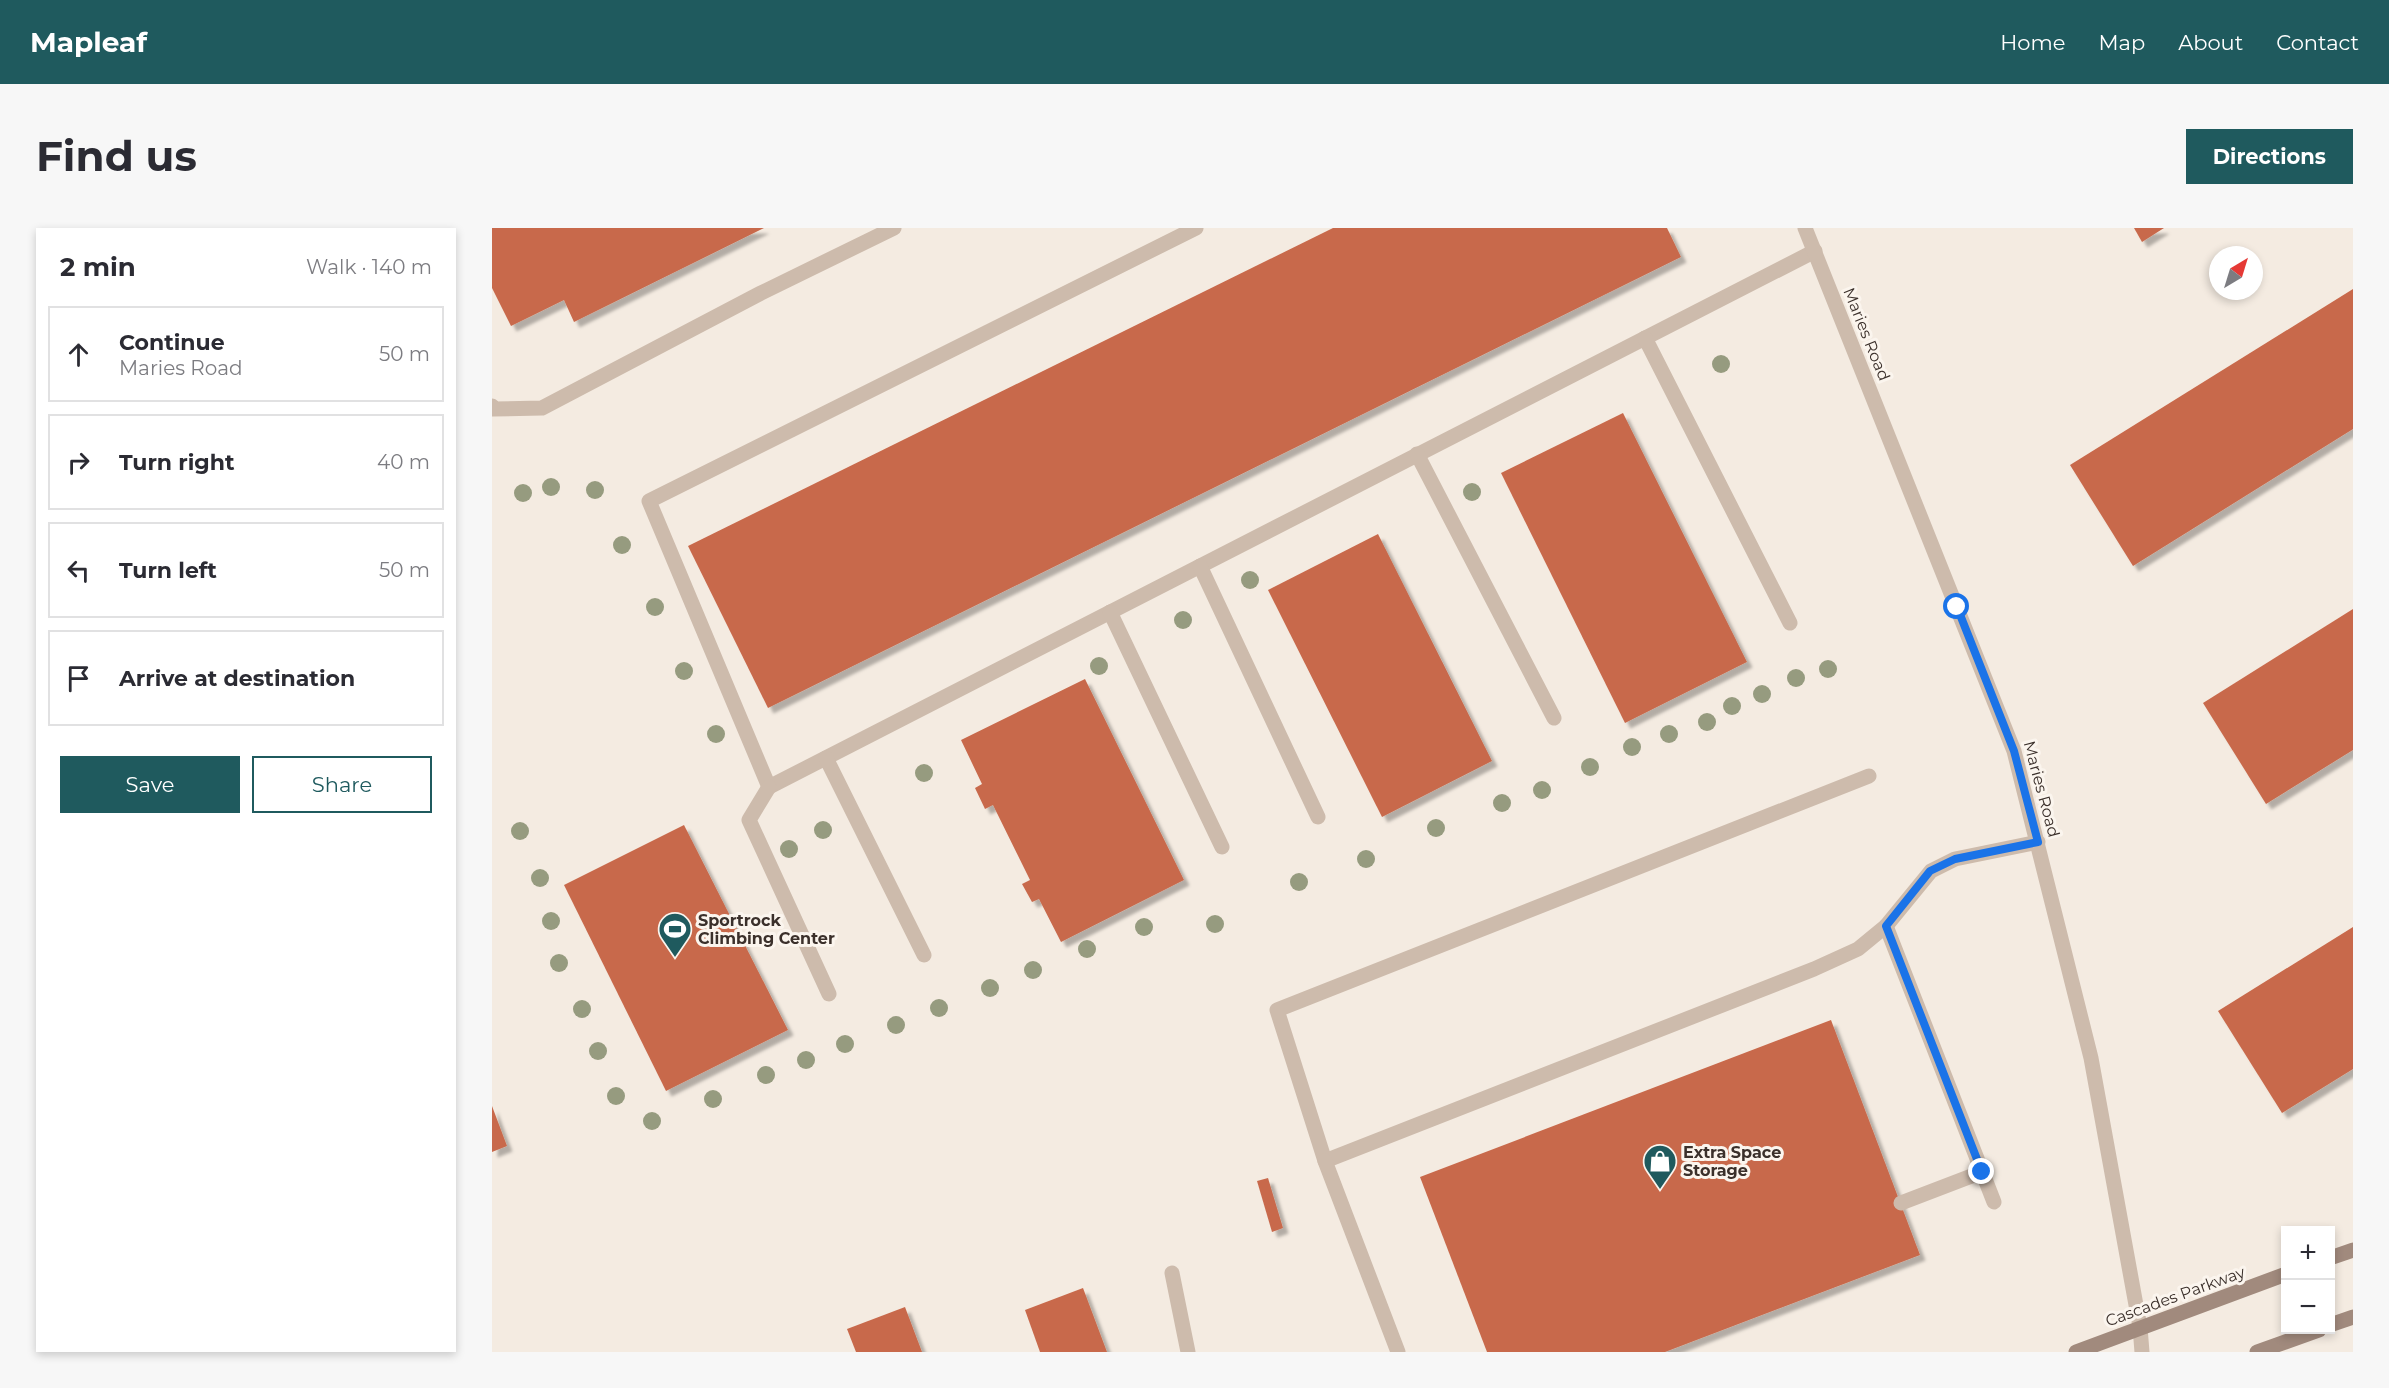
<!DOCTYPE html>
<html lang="en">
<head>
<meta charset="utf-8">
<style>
	:root { --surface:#fff; --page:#f7f7f7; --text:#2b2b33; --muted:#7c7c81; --line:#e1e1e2; --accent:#1f5a5e }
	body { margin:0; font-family:Montserrat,sans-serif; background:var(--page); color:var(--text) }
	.controls { position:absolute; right:18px; bottom:18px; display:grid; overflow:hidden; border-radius:0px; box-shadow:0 3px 9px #0003 }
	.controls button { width:54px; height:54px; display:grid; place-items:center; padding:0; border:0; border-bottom:2px solid var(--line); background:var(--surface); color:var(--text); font:30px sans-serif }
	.compass { position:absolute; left:1717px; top:18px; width:54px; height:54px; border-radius:50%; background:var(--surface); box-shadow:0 3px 9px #0003; rotate:38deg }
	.stop { position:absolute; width:18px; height:18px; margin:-14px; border:4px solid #1a73e8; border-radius:50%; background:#fff }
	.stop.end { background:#1a73e8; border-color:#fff; box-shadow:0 2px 6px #0008 }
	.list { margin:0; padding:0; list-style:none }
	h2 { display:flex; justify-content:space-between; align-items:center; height:78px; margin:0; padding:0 24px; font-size:26px }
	h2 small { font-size:20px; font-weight:400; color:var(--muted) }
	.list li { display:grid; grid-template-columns:39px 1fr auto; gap:18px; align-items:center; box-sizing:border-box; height:96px; margin:0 12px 12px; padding:0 12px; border:2px solid var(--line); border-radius:0px }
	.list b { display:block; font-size:22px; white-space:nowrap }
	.list p { margin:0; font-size:20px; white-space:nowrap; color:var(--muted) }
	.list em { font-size:20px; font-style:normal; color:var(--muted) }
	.actions { display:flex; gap:12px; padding:18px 24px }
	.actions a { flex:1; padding:14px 0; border:2px solid var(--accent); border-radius:0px; text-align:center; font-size:21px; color:var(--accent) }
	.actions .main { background:var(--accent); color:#fff }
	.icon { flex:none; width:33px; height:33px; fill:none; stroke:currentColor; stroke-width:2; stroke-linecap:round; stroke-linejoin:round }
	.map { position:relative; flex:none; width:1861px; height:1124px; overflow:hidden; border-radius:0px }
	header { display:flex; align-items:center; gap:36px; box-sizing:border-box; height:84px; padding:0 30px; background:var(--accent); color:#fff }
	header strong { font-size:28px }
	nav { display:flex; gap:33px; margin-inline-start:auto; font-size:21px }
	.intro { display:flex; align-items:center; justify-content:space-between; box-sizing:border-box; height:144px; padding:0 36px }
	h1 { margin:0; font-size:42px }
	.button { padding:15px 27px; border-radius:0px; background:var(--accent); color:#fff; font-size:21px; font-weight:700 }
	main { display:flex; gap:36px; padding:0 36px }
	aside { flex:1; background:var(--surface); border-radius:0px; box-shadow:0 3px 9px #0003 }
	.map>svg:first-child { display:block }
	.building { fill:#c8694b; filter:url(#shadow) }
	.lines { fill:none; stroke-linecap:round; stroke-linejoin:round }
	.service { stroke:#cdbbac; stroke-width:15 }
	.minor { stroke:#cdbbac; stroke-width:15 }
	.secondary { stroke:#a18a7d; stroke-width:15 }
	.tree { fill:#969b7f }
	.route { stroke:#1a73e8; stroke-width:8 }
	.labels { text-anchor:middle; stroke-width:6; stroke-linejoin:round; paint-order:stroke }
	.street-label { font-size:16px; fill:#3b302b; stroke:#fbf5ee }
	.poi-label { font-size:16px; font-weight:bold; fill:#3b302b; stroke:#fbf5ee; text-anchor:start }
</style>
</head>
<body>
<header>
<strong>Mapleaf</strong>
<nav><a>Home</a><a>Map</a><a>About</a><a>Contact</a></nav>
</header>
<div class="intro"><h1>Find us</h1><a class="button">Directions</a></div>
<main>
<aside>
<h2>2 min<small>Walk · 140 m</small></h2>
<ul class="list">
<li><svg class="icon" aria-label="ahead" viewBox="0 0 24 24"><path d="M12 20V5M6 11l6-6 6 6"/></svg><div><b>Continue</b><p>Maries Road</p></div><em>50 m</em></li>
<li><svg class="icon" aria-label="right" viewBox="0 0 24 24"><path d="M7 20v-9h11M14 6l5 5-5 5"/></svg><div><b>Turn right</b></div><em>40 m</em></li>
<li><svg class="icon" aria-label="left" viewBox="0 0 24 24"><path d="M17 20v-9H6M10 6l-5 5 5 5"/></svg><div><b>Turn left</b></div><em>50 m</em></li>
<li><svg class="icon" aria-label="arrive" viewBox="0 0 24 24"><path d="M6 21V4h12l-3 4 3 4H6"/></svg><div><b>Arrive at destination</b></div></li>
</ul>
<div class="actions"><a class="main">Save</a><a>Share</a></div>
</aside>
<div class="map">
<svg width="1861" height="1124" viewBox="0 0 1861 1124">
	<defs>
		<filter id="shadow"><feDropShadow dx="5.5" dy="5.5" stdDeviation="1.5" flood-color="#0004"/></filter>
	</defs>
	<rect width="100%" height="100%" fill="#f4ebe1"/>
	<!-- building -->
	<g class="building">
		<polygon points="0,0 272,0 82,94 72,72 19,98 0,60"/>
		<polygon points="841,0 1175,0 1189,29 276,480 196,318"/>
		<polygon points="1642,0 1672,0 1650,14"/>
		<polygon points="1861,61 1861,201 1641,338 1578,237"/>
		<polygon points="1131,185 1255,434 1133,495 1009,245"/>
		<polygon points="886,306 1000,533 890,589 776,362"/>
		<polygon points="1861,381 1861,522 1774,576 1711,475"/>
		<polygon points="593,451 692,652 569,714 547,671 540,674 530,656 538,652 501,577 493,581 483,560 490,556 469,512"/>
		<polygon points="192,597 296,802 174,863 72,657"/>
		<polygon points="1861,699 1861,841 1790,885 1726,783"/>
		<polygon points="1339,792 1428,1027 1173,1124 995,1124 928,949"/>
		<polygon points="0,878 15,918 0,924"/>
		<polygon points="776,950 791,1000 780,1004 765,953"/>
		<polygon points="591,1060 615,1124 548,1124 533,1082"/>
		<polygon points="413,1079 430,1124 364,1124 355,1101"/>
	</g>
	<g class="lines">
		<!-- service -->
		<g class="service">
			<polyline points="704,0 157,273 277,559 1323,23"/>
			<polyline points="1153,110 1298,395"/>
			<polyline points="0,178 1,181 50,180 269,65 402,0"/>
			<polyline points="925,226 1062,490"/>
			<polyline points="708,338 826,589"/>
			<polyline points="618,384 730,619"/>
			<polyline points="334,530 432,727"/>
			<polyline points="1377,548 785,782 833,933 1322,741 1366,721 1394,698 1439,643 1463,631 1546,614"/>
			<polyline points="277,559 257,592 337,766"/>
			<polyline points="1394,698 1502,974"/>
			<polyline points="833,933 906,1124"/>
			<polyline points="1409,975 1490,944"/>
			<polyline points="680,1045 696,1124"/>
		</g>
		<!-- minor -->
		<polyline class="minor" points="1313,0 1522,523 1599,830 1648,1099 1650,1124"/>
		<!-- secondary -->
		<g class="secondary">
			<polyline points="1838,1030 1861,1022"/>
			<polyline points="1838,1097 1861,1089"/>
			<polyline points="1584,1124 1794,1046"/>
			<polyline points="1765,1124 1827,1102"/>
		</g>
	</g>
	<!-- trees -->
	<g class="tree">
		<circle cx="1229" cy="136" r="9"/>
		<circle cx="59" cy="259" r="9"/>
		<circle cx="103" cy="262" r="9"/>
		<circle cx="980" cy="264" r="9"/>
		<circle cx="31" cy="265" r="9"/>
		<circle cx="130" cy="317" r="9"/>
		<circle cx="758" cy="352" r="9"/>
		<circle cx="163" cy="379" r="9"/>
		<circle cx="691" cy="392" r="9"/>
		<circle cx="607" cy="438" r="9"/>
		<circle cx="1336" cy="441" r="9"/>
		<circle cx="192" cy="443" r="9"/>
		<circle cx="1304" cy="450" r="9"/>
		<circle cx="1270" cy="466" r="9"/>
		<circle cx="1240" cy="478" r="9"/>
		<circle cx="1215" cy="494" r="9"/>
		<circle cx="224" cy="506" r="9"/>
		<circle cx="1177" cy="506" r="9"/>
		<circle cx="1140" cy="519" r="9"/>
		<circle cx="1098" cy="539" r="9"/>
		<circle cx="432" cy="545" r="9"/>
		<circle cx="1050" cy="562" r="9"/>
		<circle cx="1010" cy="575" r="9"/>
		<circle cx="944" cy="600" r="9"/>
		<circle cx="331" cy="602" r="9"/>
		<circle cx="28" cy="603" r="9"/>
		<circle cx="297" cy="621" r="9"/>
		<circle cx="874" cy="631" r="9"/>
		<circle cx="48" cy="650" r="9"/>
		<circle cx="807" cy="654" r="9"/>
		<circle cx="59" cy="693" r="9"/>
		<circle cx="723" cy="696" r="9"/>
		<circle cx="652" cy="699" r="9"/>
		<circle cx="595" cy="721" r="9"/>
		<circle cx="67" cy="735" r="9"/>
		<circle cx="541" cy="742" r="9"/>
		<circle cx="498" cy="760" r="9"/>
		<circle cx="447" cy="780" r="9"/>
		<circle cx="90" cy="781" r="9"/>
		<circle cx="404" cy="797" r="9"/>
		<circle cx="353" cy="816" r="9"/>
		<circle cx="106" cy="823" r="9"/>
		<circle cx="314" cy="832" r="9"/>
		<circle cx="274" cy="847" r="9"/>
		<circle cx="124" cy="868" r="9"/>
		<circle cx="221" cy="871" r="9"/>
		<circle cx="160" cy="893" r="9"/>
	</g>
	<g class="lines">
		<!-- route -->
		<polyline class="route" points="1465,379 1522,523 1546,614 1463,631 1438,643 1394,698 1490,944"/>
	</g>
	<!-- icons -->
	<defs>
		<symbol id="stadium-pin" viewBox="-11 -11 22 30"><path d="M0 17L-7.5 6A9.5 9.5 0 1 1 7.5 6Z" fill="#1f5a5e" stroke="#fbf5ee"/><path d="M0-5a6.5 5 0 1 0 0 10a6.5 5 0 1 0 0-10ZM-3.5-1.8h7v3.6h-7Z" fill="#fff"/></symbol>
		<symbol id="shop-pin" viewBox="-11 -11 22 30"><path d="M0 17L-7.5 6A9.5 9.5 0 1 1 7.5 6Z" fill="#1f5a5e" stroke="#fbf5ee"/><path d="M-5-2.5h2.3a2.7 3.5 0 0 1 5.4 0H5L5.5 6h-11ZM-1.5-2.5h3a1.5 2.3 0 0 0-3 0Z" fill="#fff"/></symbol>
	</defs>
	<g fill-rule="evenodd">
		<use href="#stadium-pin" x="164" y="682" width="38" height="52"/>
		<use href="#shop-pin" x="1149" y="914" width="38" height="52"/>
	</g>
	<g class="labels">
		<!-- street labels -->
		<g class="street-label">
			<text transform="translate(1375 106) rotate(68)" y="6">Maries Road</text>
			<text transform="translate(1550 561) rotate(75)" y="6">Maries Road</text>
			<text transform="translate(1683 1068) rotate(-20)" y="6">Cascades Parkway</text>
		</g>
		<!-- poi labels -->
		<g class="poi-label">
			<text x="206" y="698">Sportrock<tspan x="206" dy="18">Climbing Center</tspan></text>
			<text x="1191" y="930">Extra Space<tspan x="1191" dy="18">Storage</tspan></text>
		</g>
	</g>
</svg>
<div class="controls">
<button>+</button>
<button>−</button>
</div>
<svg class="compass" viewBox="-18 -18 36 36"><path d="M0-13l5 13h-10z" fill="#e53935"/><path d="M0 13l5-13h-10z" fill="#7c7c81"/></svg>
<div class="stop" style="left:1465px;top:379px"></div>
<div class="stop end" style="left:1490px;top:944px"></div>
</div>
</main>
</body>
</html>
